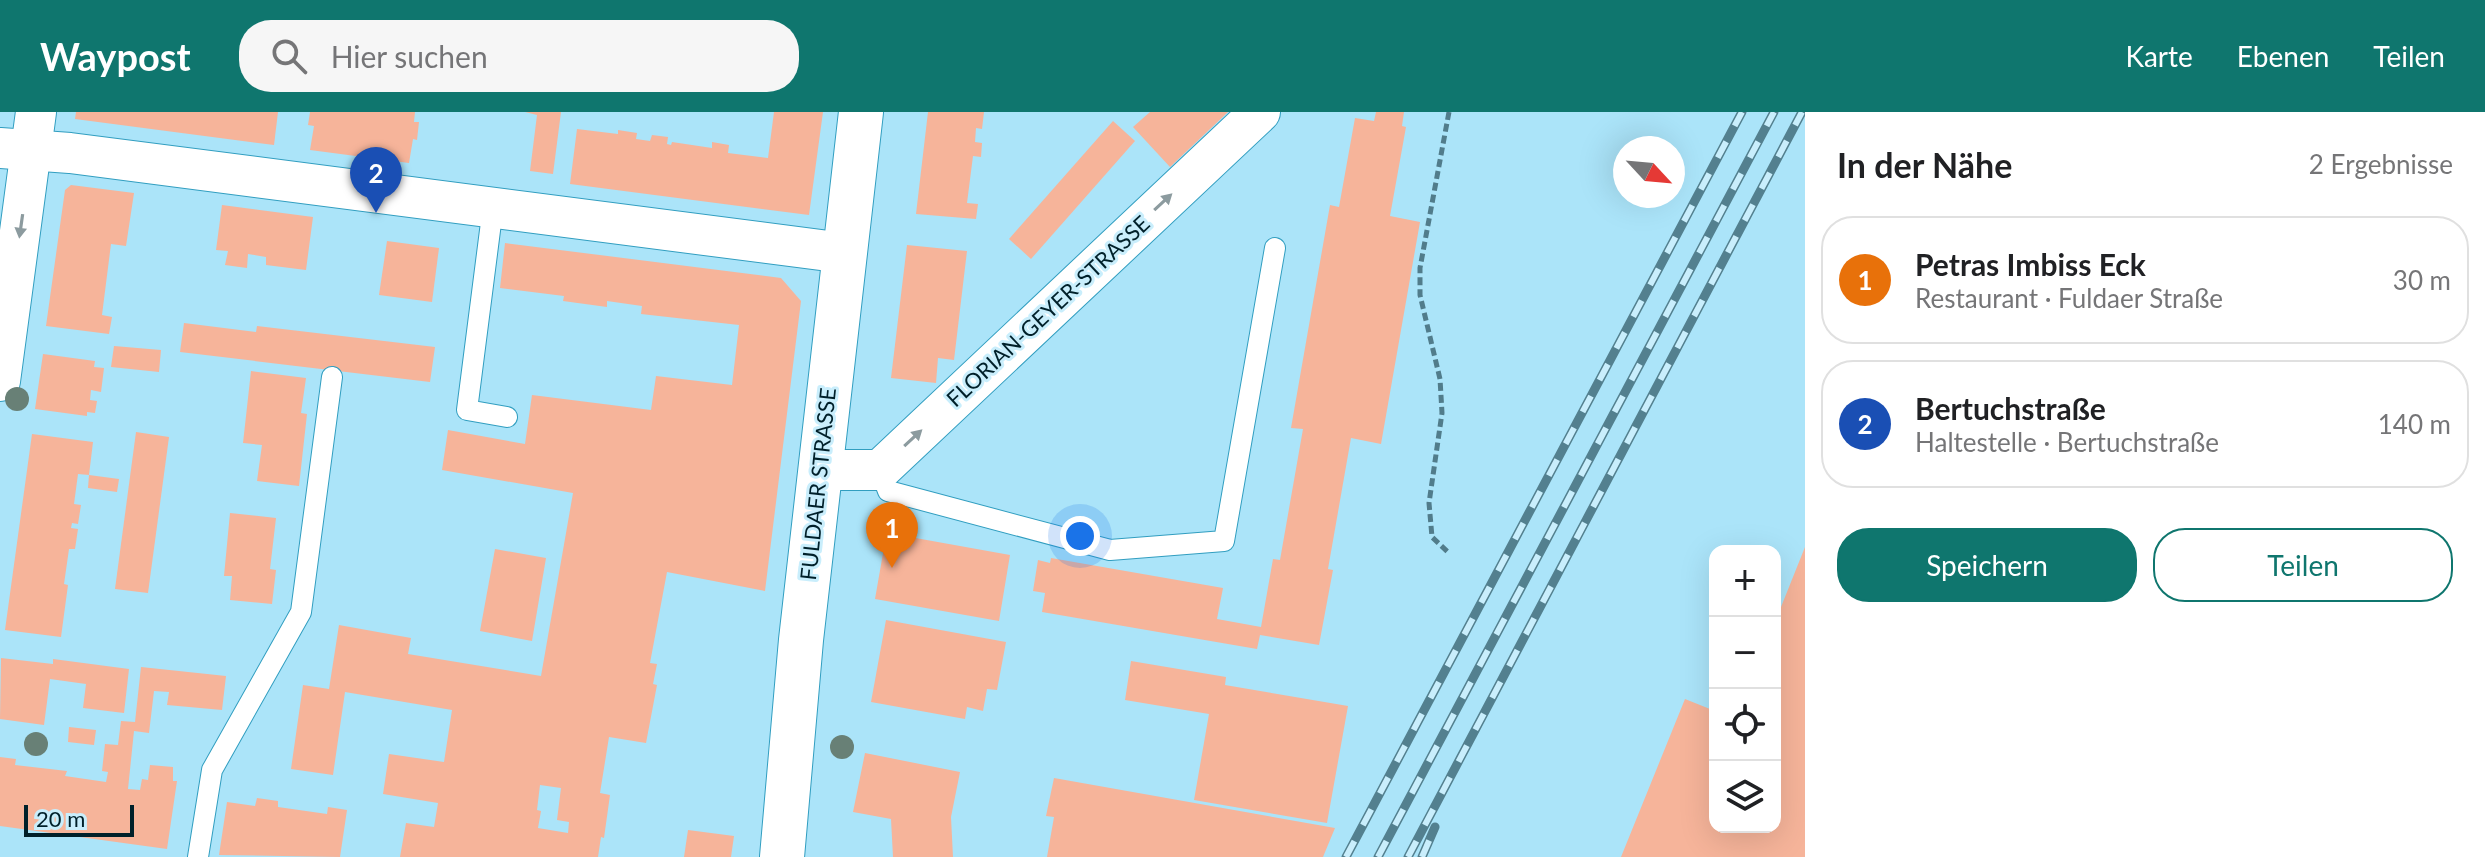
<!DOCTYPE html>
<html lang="de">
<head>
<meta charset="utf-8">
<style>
	:root { --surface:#fff; --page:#f6f6f6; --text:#202124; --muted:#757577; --line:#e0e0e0; --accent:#0f766e }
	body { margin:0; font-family:Lato,sans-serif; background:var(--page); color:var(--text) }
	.controls { position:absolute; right:24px; bottom:24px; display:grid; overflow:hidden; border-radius:16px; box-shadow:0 8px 32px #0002 }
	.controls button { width:72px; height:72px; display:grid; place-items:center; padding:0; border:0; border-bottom:2px solid var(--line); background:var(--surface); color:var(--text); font:40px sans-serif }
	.compass { position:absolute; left:1613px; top:24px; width:72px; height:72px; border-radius:50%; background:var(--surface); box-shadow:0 8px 32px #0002; rotate:116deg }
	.scale { position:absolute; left:24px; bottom:20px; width:110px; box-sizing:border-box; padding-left:8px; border:4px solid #00202a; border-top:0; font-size:22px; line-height:28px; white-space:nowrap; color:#00202a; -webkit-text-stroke:6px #c9eefc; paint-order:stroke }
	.you { position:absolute; left:1080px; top:424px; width:28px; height:28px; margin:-20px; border:6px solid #fff; border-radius:50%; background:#1a73e8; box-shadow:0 0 0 12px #1a73e833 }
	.badge { display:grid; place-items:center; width:52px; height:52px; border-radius:50%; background:var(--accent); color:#fff; font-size:26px; font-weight:700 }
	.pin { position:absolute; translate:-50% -66px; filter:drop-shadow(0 2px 4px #0008) }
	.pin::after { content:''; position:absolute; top:42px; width:28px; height:24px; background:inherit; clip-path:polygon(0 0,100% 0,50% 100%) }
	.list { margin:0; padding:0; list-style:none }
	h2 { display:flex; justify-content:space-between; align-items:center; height:104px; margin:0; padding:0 32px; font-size:34px }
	h2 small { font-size:26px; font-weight:400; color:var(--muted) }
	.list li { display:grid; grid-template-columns:52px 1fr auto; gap:24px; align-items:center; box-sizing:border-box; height:128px; margin:0 16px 16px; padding:0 16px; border:2px solid var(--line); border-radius:32px }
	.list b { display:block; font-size:30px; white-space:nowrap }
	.list p { margin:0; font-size:26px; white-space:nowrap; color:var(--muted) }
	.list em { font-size:26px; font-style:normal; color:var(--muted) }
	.actions { display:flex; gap:16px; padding:24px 32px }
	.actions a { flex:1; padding:18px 0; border:2px solid var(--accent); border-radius:32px; text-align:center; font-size:28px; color:var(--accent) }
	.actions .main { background:var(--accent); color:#fff }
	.icon { flex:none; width:44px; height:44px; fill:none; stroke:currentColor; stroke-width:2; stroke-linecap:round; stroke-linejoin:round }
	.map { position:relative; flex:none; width:1805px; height:745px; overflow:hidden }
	header { display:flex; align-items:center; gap:48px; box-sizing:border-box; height:112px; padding:0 40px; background:var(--accent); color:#fff }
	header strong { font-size:38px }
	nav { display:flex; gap:44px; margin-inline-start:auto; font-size:28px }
	.search { width:560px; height:72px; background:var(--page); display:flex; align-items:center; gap:20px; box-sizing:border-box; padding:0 28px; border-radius:32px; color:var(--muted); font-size:30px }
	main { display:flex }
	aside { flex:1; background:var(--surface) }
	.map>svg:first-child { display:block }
	.building { fill:#f6b49a; fill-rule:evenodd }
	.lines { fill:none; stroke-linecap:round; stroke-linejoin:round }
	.lane-casing { stroke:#319ec0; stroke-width:22 }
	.street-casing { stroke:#319ec0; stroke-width:42 }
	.secondary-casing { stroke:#319ec0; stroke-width:46 }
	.path { stroke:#517c8b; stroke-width:5; stroke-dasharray:8 4; stroke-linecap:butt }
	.lane { stroke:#fff; stroke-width:20 }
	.street { stroke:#fff; stroke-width:40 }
	.secondary { stroke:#fff; stroke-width:44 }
	.rail-casing { stroke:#53808f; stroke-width:9 }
	.rail { stroke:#c9eefc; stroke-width:6; stroke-dasharray:18; stroke-linecap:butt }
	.tree { fill:#688076 }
	.oneway { fill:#8c9b9f }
	.labels { text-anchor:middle; stroke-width:6; stroke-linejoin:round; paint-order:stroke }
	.street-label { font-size:22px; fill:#00202a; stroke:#c9eefc }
</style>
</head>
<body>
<header>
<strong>Waypost</strong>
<div class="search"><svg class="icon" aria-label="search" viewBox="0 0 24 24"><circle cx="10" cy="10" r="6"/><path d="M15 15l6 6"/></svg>Hier suchen</div>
<nav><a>Karte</a><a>Ebenen</a><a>Teilen</a></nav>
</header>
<main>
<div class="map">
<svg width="1805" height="745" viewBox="0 0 1805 745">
	<rect width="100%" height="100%" fill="#abe4f9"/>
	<!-- building -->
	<g class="building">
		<polygon points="76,0 278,0 274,33 75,7"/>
		<polygon points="310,0 415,0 414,10 419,10 417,28 413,27 409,51 310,38 314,14 308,13"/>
		<polygon points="525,0 561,0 553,62 530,59 537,3"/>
		<polygon points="774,0 823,0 809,103 570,72 577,17 618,22 618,18 637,21 636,27 650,29 652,23 668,25 667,32 671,33 672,30 712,36 712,30 729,33 728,41 768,46"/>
		<polygon points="928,0 984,0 982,17 976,16 975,30 982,31 981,45 973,44 967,91 978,92 976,107 916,102"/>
		<polygon points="1150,0 1228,0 1170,55 1133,15"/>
		<polygon points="1376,0 1404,0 1402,14 1406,15 1390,104 1420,110 1381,332 1351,326 1328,457 1333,458 1319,533 1260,523 1257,537 1042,500 1045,481 1033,479 1038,448 1050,451 1051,446 1223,476 1217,507 1261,515 1273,447 1280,448 1303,317 1291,316 1330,93 1339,95 1355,6 1374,9"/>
		<polygon points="1113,9 1135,29 1031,147 1009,127"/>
		<polygon points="71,73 134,81 126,134 111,132 102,203 112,205 109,222 46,214 65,78"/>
		<polygon points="222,93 313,105 306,158 266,153 266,145 248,142 247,156 225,153 228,139 216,138"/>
		<polygon points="387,129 439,136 432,190 379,183"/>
		<path d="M505 131 781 166 801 189 765 479 667 460 650 551 657 552 653 572 657 573 646 631 609 625 600 681 610 683 604 726 601 725 598 745H400L406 711 434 715 438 691 383 682 389 642 444 650 452 598 345 580 333 663 291 657 303 573 329 577 339 513 411 526 408 542 541 564 573 381 442 358 448 318 525 332 532 283 651 298 656 264 732 273 739 213 641 202 642 194 607 189V195L563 189 564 184 500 176ZM540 673 561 676 557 708 569 710 568 721 538 716 541 699 537 698Z"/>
		<polygon points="907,133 967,139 954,248 938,246 936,271 891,266"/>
		<polygon points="184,211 256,220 257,214 435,235 430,270 180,240"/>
		<polygon points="114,234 161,238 159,260 111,255"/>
		<polygon points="43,242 95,249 94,255 104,256 101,280 91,278 90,288 97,289 95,301 87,300 87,304 35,297"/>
		<polygon points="251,259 306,266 301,301 307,302 299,374 257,369 262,333 243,331"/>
		<polygon points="136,320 169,325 148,481 115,477"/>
		<polygon points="32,322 93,330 89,363 78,362 74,392 81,393 78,412 72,411 71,416 78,417 75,437 69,437 64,472 68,473 61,525 5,518"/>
		<polygon points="89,363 119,367 117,380 88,376"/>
		<polygon points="230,401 276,406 270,457 276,458 272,492 230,488 232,464 224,464"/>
		<polygon points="889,407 912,411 910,425 1010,443 999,509 875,487"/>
		<polygon points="1805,435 1805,745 1621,745 1685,587 1715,599 1715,715 1775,715 1775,510"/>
		<polygon points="495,437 546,446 532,529 480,519"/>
		<polygon points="886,508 1006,530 997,578 987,577 983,599 967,595 965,607 871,590"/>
		<polygon points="1,546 53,552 53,547 129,557 124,601 83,596 86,572 50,567 44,613 0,607"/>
		<polygon points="1131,549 1226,565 1225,573 1348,594 1327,711 1194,688 1209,602 1125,588"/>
		<polygon points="141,555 226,564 222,598 167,593 169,580 154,579 149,621 134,619 128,677 140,678 142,667 148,668 150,653 173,655 173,669 177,669 167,737 0,714 0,645 16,647 15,653 67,659 65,664 106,670 108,660 102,659 105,632 118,633 121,609 135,610"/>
		<polygon points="69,615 96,618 94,633 68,630"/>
		<polygon points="865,641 960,660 951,705 953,745 893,745 891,707 853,700"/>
		<polygon points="1054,666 1335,716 1323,745 1047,745 1054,705 1046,704"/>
		<polygon points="257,686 278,689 278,695 327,702 328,695 347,698 340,745 219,743 227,690 255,694"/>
		<polygon points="688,718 734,724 731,745 684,745"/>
	</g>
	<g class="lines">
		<defs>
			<g id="lane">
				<polyline points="493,95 467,298 507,305"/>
				<polyline points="880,358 888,379 1110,438 1224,429 1275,136"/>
				<polyline points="198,745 212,658 301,500 332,265"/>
			</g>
			<g id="street">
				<polyline points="0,36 70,41 844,141"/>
				<polyline points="0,269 36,0"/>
				<polyline points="820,358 880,358 1260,0"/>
			</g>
			<polyline id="secondary" points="782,745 801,528 861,0"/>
		</defs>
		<!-- lane casing -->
		<use href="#lane" class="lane-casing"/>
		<!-- street casing -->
		<use href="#street" class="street-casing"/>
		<!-- secondary casing -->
		<use href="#secondary" class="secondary-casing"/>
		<!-- path -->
		<polyline class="path" points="1449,0 1420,156 1420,183 1440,267 1442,301 1429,391 1432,425 1450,442"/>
		<!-- lane -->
		<use href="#lane" class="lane"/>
		<!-- street -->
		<use href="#street" class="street"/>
		<!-- secondary -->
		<use href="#secondary" class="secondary"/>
		<defs>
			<g id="rail">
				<polyline points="1346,745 1742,0"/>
				<polyline points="1378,745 1774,0"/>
				<polyline points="1408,745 1802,0"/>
				<polyline points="1422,745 1435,715"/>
			</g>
		</defs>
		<!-- rail casing -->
		<use href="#rail" class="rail-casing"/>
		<!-- rail -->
		<use href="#rail" class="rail"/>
	</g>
	<!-- trees -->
	<g class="tree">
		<circle cx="17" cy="287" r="12"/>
		<circle cx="36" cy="632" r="12"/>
		<circle cx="842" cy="635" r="12"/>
	</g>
	<!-- one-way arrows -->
	<defs><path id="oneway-solid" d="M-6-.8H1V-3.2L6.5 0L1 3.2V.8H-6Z" transform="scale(2)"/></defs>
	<g class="oneway">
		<use href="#oneway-solid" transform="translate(1163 90) rotate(-43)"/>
		<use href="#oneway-solid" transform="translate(21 114) rotate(98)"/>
		<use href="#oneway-solid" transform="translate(913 326) rotate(-43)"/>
	</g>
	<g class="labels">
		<!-- street labels -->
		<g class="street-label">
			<text transform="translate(1048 199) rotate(-43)" y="8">FLORIAN-GEYER-STRASSE</text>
			<text transform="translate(818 372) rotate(-84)" y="8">FULDAER STRASSE</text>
		</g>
	</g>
</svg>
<div class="controls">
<button>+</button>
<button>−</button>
<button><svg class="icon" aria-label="locate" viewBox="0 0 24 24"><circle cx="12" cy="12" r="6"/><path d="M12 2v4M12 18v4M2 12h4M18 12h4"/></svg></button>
<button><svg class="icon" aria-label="layers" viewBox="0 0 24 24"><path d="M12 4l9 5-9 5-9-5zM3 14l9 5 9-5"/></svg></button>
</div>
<svg class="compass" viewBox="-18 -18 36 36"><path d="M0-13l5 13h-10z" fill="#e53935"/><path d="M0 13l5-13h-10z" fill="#757577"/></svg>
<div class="scale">20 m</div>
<div class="you"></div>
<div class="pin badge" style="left:892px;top:456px;background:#e8710a">1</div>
<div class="pin badge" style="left:376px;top:101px;background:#1a4fb4">2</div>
</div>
<aside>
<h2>In der Nähe<small>2 Ergebnisse</small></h2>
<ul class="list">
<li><span class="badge" style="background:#e8710a">1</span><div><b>Petras Imbiss Eck</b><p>Restaurant · Fuldaer Straße</p></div><em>30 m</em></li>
<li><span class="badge" style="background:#1a4fb4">2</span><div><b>Bertuchstraße</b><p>Haltestelle · Bertuchstraße</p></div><em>140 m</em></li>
</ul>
<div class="actions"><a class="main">Speichern</a><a>Teilen</a></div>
</aside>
</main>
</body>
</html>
